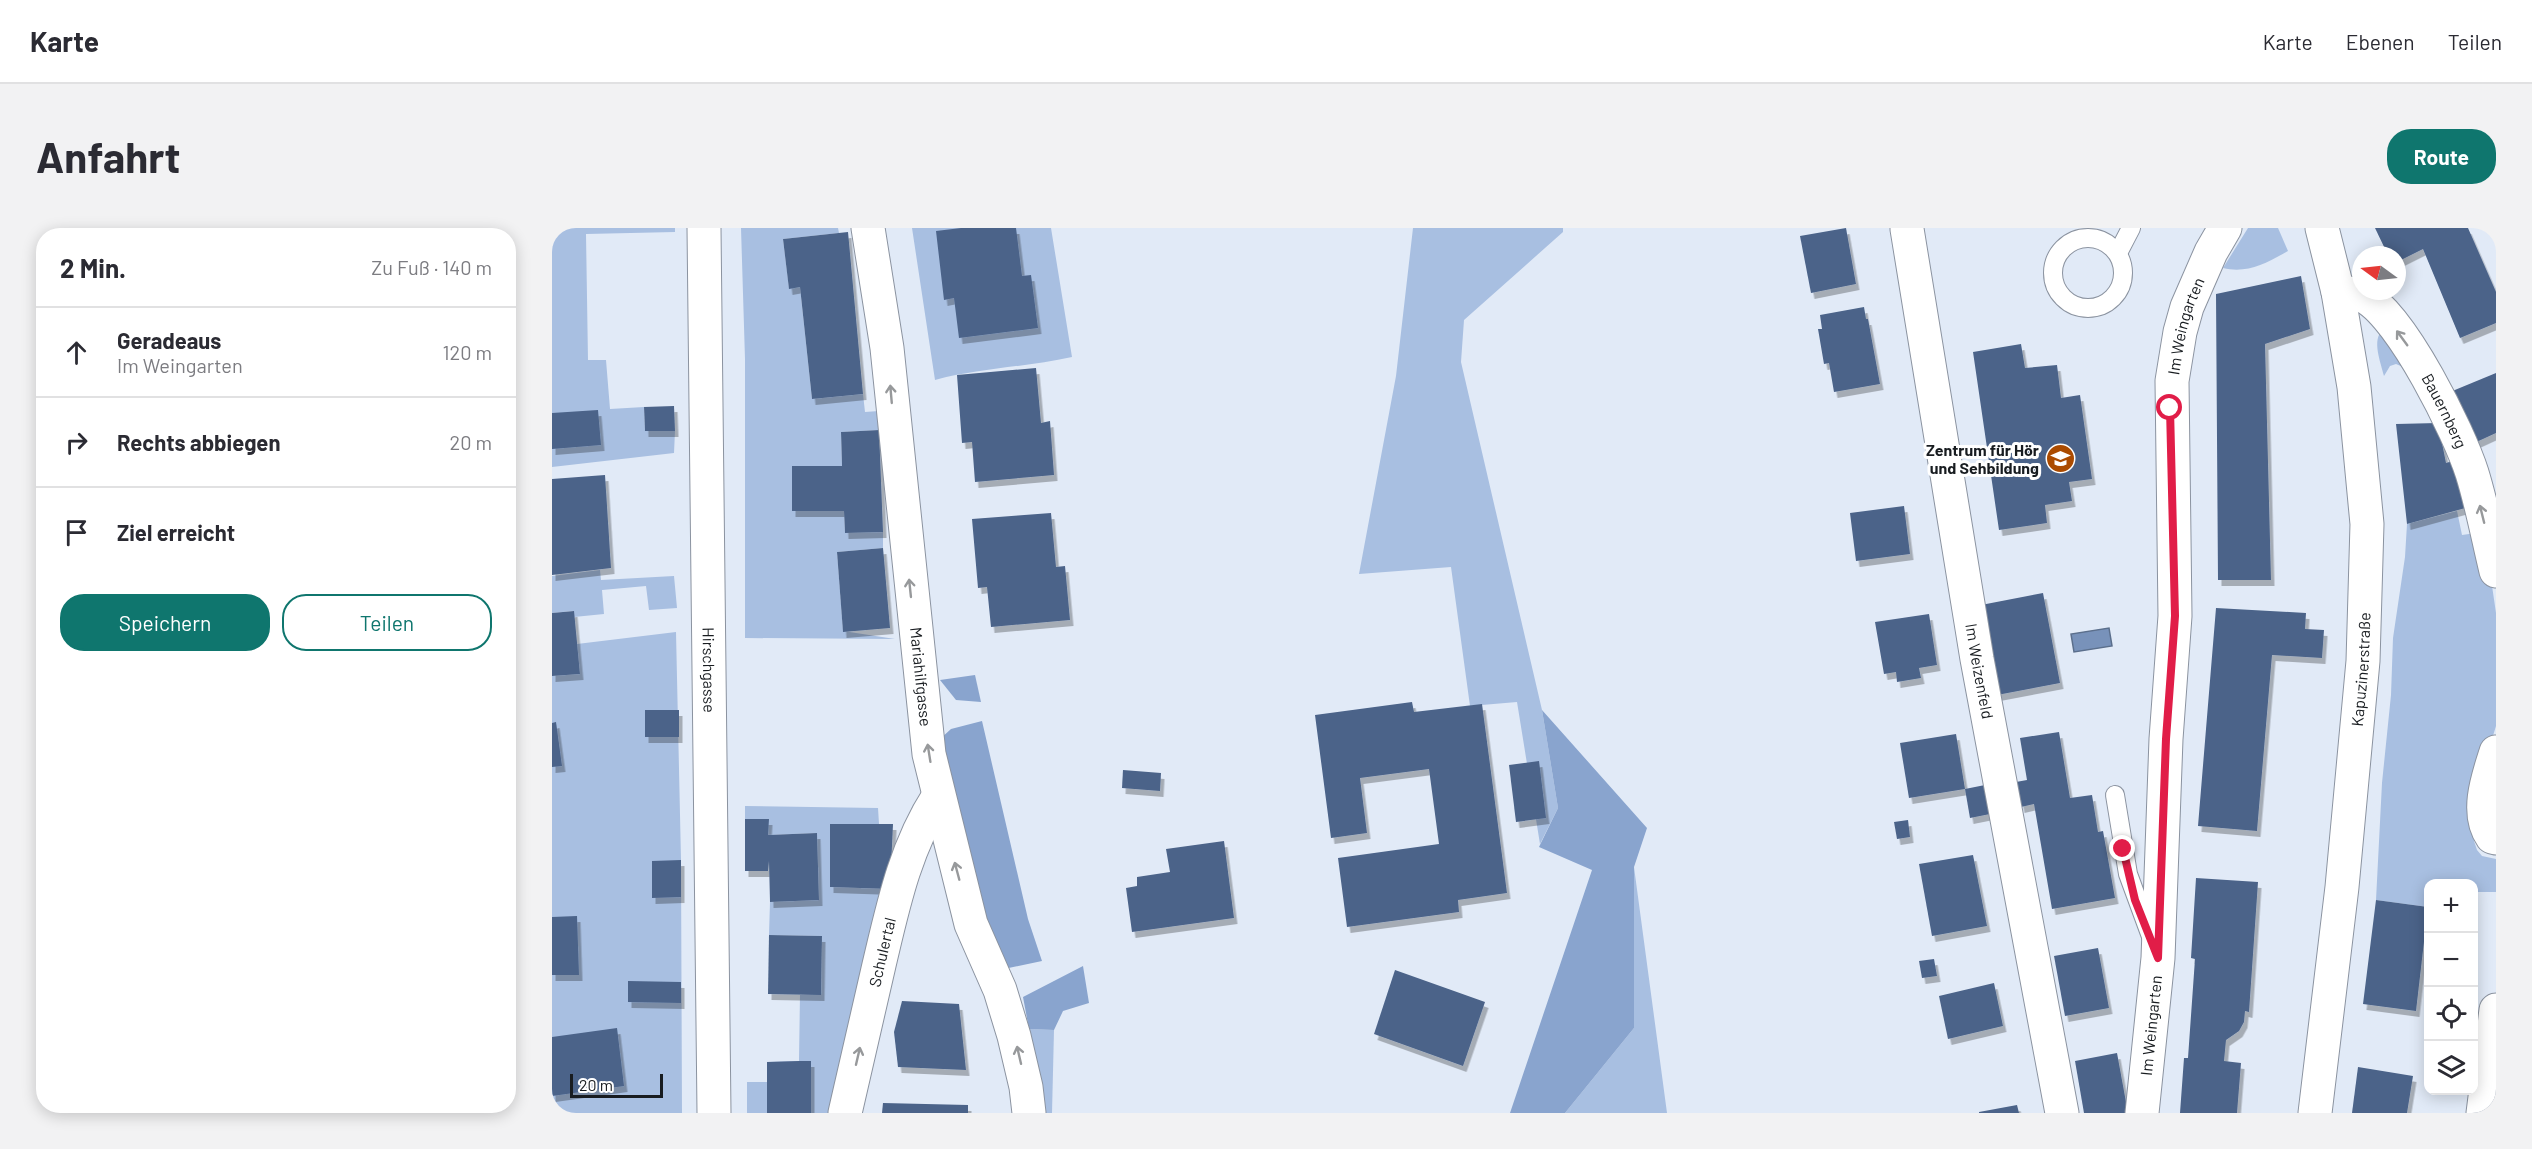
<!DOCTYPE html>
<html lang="de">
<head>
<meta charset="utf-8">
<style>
	:root { --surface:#fff; --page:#f2f2f3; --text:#2b2b33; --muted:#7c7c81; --line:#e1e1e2; --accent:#0f766e }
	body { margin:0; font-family:Barlow,sans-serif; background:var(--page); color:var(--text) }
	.controls { position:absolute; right:18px; bottom:18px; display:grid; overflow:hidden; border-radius:12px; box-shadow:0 3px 15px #0003 }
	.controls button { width:54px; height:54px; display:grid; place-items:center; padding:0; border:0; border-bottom:2px solid var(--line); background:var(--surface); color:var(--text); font:30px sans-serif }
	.compass { position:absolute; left:1800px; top:18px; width:54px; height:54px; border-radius:50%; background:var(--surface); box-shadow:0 3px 15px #0003; rotate:285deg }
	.scale { position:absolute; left:18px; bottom:15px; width:93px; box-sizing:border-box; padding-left:6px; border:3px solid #181c20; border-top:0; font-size:16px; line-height:21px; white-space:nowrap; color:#181c20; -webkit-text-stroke:4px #fff; paint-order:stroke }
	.stop { position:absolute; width:18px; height:18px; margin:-14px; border:4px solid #e11d48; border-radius:50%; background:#fff }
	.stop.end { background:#e11d48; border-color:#fff; box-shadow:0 2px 6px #0008 }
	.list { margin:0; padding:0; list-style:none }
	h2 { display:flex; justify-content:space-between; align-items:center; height:78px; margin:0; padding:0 24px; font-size:26px }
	h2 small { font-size:20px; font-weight:400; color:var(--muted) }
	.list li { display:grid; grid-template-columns:39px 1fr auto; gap:18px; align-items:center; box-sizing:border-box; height:90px; padding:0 24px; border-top:2px solid var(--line) }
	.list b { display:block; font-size:22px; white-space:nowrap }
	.list p { margin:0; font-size:20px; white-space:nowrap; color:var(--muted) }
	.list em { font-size:20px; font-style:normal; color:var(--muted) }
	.actions { display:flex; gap:12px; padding:18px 24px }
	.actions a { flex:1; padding:14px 0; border:2px solid var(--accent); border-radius:24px; text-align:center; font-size:21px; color:var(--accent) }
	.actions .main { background:var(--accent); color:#fff }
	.icon { flex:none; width:33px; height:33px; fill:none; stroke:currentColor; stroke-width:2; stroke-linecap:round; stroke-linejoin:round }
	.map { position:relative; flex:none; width:1944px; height:885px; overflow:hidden; border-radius:24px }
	header { display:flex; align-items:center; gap:36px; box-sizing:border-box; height:84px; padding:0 30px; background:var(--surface); border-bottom:2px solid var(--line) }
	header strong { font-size:28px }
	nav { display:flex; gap:33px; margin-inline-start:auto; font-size:21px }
	.intro { display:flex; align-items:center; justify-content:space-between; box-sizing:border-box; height:144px; padding:0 36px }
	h1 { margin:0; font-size:42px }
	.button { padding:15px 27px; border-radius:24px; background:var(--accent); color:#fff; font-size:21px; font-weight:700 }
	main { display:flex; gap:36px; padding:0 36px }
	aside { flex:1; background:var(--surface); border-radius:24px; box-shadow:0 3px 15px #0003 }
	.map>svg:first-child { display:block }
	.green { fill:#a8bfe1 }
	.forest { fill:#89a4ce }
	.water { fill:#7892ba; stroke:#5b6f8c; stroke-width:1.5 }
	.building { fill:#4b6389; filter:url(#shadow) }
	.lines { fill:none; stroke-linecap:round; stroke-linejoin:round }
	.service-casing { stroke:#8b93a0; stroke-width:20 }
	.minor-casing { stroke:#8b93a0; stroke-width:35 }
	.tertiary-casing { stroke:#8b93a0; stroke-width:35 }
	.service { stroke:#fff; stroke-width:18 }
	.minor { stroke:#fff; stroke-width:33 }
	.tertiary { stroke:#fff; stroke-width:33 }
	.oneway { stroke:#97999b }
	.route { stroke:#e11d48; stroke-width:8 }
	.labels { text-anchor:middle; stroke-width:6; stroke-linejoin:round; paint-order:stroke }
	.street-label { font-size:16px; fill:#181c20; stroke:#fff }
	.poi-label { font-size:16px; font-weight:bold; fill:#181c20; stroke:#fff; text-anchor:end }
</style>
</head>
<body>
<header>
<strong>Karte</strong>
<nav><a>Karte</a><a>Ebenen</a><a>Teilen</a></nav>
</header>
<div class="intro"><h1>Anfahrt</h1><a class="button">Route</a></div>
<main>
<aside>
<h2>2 Min.<small>Zu Fuß · 140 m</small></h2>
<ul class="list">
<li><svg class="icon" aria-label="ahead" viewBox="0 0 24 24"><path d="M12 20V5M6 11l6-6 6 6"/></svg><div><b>Geradeaus</b><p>Im Weingarten</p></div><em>120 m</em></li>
<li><svg class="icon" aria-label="right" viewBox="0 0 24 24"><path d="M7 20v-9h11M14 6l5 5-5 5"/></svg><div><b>Rechts abbiegen</b></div><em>20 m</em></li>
<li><svg class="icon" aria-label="arrive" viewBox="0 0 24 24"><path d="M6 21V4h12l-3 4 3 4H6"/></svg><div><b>Ziel erreicht</b></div></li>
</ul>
<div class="actions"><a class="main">Speichern</a><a>Teilen</a></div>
</aside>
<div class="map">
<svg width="1944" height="885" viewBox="0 0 1944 885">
	<defs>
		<filter id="shadow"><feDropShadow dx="3.5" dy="6" stdDeviation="0" flood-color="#0004"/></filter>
	</defs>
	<rect width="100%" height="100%" fill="#e1eaf7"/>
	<!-- green -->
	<g class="green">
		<polygon points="0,0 123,0 123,4 34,6 36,132 54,132 58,181 92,179 93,203 123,203 122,225 0,239"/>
		<polygon points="189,0 286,0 287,5 231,11 237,60 248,59 260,171 311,166 313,184 327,183 327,202 289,204 290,238 240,238 240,283 292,283 293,305 331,304 331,320 285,324 291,403 343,411 193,410 193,131"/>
		<path d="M360 0H499L520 129C475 139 428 140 383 152Z"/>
		<polygon points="861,0 1011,0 1011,4 912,92 909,134 990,482 1006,580 988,616 965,474 918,478 899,339 807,346 844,148"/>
		<path d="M1696 0H1726L1736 23C1715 35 1695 46 1671 40Z"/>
		<path d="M1831 102 1851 139 1844 136 1838 138 1832 148C1829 135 1819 111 1831 102Z"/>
		<polygon points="1905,283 1910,307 1924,305 1939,351 1944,385 1944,498 1923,566 1920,588 1922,613 1925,622 1930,628 1944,631 1944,664 1922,664 1922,656 1876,656 1876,679 1824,672 1830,555 1839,467 1841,410 1853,329 1855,296"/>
		<polygon points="48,342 49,352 122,348 125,380 97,382 94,358 50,362 52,386 22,389 21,383 0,385 0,348"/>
		<polygon points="124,404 129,632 130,885 0,885 0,448 28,446 25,416"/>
		<polygon points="193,578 326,580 327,596 278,596 278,659 338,661 281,885 195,885 195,854 215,854 215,834 247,833 248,767 269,766 270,708 217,707 218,674 267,672 265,605 216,607 216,591 193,591"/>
		<polygon points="1082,639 1115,885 1013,885 1082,800"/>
		<polygon points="477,801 502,802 500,885 485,885"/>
	</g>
	<!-- forest -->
	<g class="forest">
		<polygon points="423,447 429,474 404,472 388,452"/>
		<polygon points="990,482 1095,600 1082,639 1082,800 1013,885 958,885 1040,642 987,619 1006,580"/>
		<polygon points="430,493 476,691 490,733 447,742 388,511 399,501"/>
		<polygon points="531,738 537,775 511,783 502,802 477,801 471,769"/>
	</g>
	<!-- water -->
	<polygon class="water" points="1557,400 1560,418 1522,424 1519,406"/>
	<!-- building -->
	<g class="building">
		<polygon points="409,0 464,0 470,48 479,47 486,100 407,110 402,70 392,72 384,3"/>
		<polygon points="1294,0 1304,56 1259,65 1248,8"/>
		<polygon points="1823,0 1916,0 1944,64 1944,95 1908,110 1871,21 1845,34 1845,27 1836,27"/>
		<polygon points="296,4 311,166 260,171 248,59 237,61 231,11"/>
		<polygon points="1749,48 1758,101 1713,116 1719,352 1666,352 1664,66"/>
		<polygon points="1312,79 1314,91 1316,91 1328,156 1282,164 1277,135 1272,136 1266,101 1270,101 1268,87"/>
		<polygon points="1469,116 1473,140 1505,137 1509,170 1528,167 1540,251 1517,254 1520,273 1493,277 1495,295 1447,302 1421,124"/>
		<polygon points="484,140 489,195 498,193 502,247 423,254 420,214 410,215 405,147"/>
		<polygon points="1944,145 1944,205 1920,216 1898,164"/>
		<polygon points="122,178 123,203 93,203 92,179"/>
		<polygon points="46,182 49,217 0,221 0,185"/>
		<polygon points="1886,195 1894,235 1904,232 1917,279 1855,296 1844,196"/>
		<polygon points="327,202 331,304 293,305 292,283 240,283 240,238 290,238 289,204"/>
		<polygon points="53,247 59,340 0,347 0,251"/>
		<polygon points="1352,278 1358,326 1304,333 1298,285"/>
		<polygon points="499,285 504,339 513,338 518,392 439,399 435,359 426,360 420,291"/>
		<polygon points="331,320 338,400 291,404 285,324"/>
		<polygon points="1491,365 1508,455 1445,467 1429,377"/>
		<polygon points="1664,380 1754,385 1753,401 1772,402 1770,430 1720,427 1705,603 1646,598"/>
		<polygon points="22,383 28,446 0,448 0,385"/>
		<polygon points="1377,386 1385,437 1367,440 1369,450 1345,454 1344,444 1332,446 1323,394"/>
		<polygon points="860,474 862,484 930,476 955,665 906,672 907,684 795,699 786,630 887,616 877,541 808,550 815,605 779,610 763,487"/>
		<rect x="93" y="482" width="34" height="27"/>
		<polygon points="4,494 10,538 0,539 0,495"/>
		<polygon points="1507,504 1518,570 1540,567 1546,604 1551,603 1563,670 1500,681 1482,576 1469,579 1464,554 1475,552 1468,510"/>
		<polygon points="1404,506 1413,561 1357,570 1348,515"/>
		<polygon points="987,533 994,590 964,594 957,537"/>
		<polygon points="571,542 609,545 608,563 570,560"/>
		<polygon points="1433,557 1438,586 1418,590 1413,561"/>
		<polygon points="193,591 217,591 216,607 265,605 267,672 218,674 217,633 216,643 193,643"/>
		<polygon points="1356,592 1358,609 1345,611 1342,594"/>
		<polygon points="278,596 341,596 338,661 278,659"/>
		<polygon points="672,613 682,690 580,704 574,660 585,658 585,649 618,644 614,621"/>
		<polygon points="1421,627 1435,698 1380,708 1367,636"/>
		<polygon points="129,632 129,669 100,670 100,633"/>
		<polygon points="1644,650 1706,654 1697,784 1693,783 1692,794 1687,803 1674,812 1672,833 1689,835 1685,885 1628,885 1632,830 1636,830 1643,731 1639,730"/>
		<polygon points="1824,672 1876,679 1864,783 1811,776"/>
		<polygon points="25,688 27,747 0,747 0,689"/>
		<polygon points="217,707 270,708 269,767 216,766"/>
		<polygon points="1546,720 1557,780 1513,788 1502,728"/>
		<polygon points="1382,731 1385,748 1370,750 1367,733"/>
		<polygon points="843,742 933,774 911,838 822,806"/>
		<polygon points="76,753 129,754 129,775 76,774"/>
		<polygon points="1442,755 1451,798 1396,811 1387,768"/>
		<polygon points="350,773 407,776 414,842 346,839 342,804"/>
		<polygon points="65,800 72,858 0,868 0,809"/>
		<polygon points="1565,825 1576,885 1532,885 1523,833"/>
		<polygon points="247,833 259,833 259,885 215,885 215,834"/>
		<polygon points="1806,839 1861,848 1855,885 1800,885"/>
		<polygon points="331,875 416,877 416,885 330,885"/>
		<polygon points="1465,877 1467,885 1427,885 1427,884"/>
	</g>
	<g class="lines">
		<defs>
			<g id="service">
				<circle cx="1536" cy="45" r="35"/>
				<polyline points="1566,25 1579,0"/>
				<polyline points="1563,567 1576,646 1601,714"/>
			</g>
			<g id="minor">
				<path id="s1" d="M152 0 162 885"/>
				<path id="s2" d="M316 0 335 120 377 526 419 696 448 762 462 808 474 859 477 885"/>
				<path id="s3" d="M1355 1 1425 431 1510 885"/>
				<path id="s4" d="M1786 64C1796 65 1805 65 1813 69 1850 89 1907 204 1920 245 1930 277 1936 310 1944 343"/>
				<path d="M1944 524C1936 549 1923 585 1940 609L1944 610"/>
				<path id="s5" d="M293 885C304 836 316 786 327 737 341 678 353 620 386 569"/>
				<path id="s6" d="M1590 885 1606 730 1614 511 1623 388 1620 153 1628 104 1635 79 1659 24 1673 0"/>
				<polyline points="1931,885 1944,782"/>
			</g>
			<g id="tertiary">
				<path id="s7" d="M1763 885 1790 659 1811 433 1815 296 1802 159 1786 64 1770 0"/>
			</g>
		</defs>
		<!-- service casing -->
		<use href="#service" class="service-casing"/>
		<!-- minor casing -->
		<use href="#minor" class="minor-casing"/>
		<!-- tertiary casing -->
		<use href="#tertiary" class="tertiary-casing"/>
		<!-- service -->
		<use href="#service" class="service"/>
		<!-- minor -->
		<use href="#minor" class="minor"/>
		<!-- tertiary -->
		<use href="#tertiary" class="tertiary"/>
	</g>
	<!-- one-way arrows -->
	<defs><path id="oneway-shaft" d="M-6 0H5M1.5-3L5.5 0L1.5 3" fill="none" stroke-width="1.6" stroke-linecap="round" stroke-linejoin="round" transform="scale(1.5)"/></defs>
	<g class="oneway">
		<use href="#oneway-shaft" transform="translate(1850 110) rotate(-126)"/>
		<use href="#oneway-shaft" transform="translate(339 166) rotate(-95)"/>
		<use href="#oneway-shaft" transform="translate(1930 286) rotate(-104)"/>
		<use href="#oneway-shaft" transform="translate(358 360) rotate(-96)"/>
		<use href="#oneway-shaft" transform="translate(377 525) rotate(-99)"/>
		<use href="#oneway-shaft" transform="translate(405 643) rotate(-105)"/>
		<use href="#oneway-shaft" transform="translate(467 827) rotate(-103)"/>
		<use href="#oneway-shaft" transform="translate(306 828) rotate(-77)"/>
	</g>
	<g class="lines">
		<!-- route -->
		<polyline class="route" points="1571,621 1583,672 1606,730 1614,511 1623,388 1618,180"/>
	</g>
	<!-- icons -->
	<defs>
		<symbol id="school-disc" viewBox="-11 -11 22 22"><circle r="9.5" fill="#ab4b00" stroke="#fff"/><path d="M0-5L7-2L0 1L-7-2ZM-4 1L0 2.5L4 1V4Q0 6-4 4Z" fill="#fff"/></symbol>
	</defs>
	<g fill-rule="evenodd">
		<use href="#school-disc" x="1492" y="214" width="33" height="33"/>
	</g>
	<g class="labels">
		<!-- street labels -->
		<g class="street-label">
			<text dy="6" stroke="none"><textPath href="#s6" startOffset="790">Im Weingarten</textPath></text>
			<text dy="6" stroke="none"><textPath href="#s4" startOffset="168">Bauernberg</textPath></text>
			<text dy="6" stroke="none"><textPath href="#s1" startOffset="442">Hirschgasse</textPath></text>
			<text dy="6" stroke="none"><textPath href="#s7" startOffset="446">Kapuzinerstraße</textPath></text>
			<text dy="6" stroke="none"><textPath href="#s3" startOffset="448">Im Weizenfeld</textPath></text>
			<text dy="6" stroke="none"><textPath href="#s2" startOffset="452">Mariahilfgasse</textPath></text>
			<text dy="6" stroke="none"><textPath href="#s5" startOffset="165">Schulertal</textPath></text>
			<text dy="6" stroke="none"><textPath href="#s6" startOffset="88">Im Weingarten</textPath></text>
		</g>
		<!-- poi labels -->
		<g class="poi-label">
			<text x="1487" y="228">Zentrum für Hör<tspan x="1487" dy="18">und Sehbildung</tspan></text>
		</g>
	</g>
</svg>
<div class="controls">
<button>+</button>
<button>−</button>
<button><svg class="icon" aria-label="locate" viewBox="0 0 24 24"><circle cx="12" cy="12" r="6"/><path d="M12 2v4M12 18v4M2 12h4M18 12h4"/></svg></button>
<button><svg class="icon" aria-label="layers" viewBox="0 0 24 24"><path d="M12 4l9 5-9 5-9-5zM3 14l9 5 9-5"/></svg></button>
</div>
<svg class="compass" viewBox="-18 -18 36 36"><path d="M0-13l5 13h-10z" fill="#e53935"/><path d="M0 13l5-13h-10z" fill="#7c7c81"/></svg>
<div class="scale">20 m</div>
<div class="stop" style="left:1618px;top:180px"></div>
<div class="stop end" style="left:1571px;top:621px"></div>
</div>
</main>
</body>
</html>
